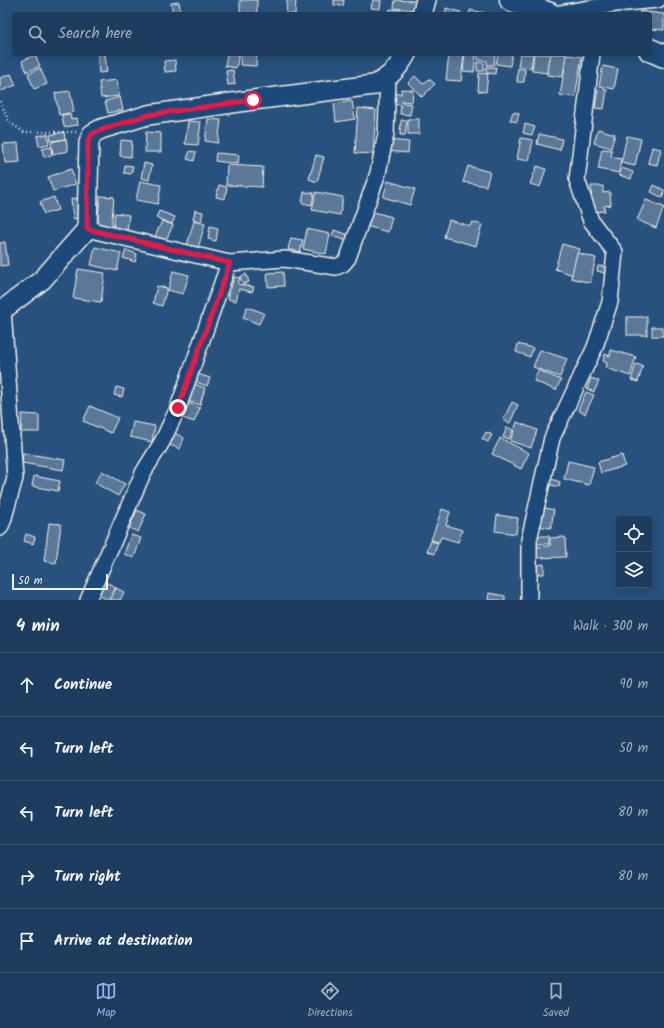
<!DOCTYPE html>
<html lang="en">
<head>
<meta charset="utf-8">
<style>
	:root { --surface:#1e3d5e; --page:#2b4867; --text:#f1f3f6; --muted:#a1aebc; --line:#3c5673; --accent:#95b2f1 }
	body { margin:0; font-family:Kalam,sans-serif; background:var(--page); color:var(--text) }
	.controls { position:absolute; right:12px; bottom:12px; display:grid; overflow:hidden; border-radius:4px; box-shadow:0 2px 10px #0003 }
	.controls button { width:36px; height:36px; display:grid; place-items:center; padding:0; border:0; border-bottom:1px solid var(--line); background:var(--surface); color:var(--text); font:20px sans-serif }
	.scale { position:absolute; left:12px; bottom:10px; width:96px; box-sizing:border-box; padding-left:4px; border:2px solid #f4f1e8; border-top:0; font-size:11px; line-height:14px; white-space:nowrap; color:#f4f1e8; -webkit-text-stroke:3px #1f4a7a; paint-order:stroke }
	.stop { position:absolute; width:12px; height:12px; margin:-9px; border:3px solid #e11d48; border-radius:50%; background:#fff }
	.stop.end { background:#e11d48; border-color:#fff; box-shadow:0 1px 4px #0008 }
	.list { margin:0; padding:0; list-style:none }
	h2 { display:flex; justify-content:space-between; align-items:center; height:52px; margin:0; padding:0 16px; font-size:17px }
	h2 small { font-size:13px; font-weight:400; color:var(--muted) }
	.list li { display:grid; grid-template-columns:26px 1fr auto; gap:12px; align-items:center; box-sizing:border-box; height:64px; padding:0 16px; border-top:1px solid var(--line) }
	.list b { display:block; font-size:15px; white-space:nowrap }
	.list em { font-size:13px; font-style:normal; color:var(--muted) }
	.icon { flex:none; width:22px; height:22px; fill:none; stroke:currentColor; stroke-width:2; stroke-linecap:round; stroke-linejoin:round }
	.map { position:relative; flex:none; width:664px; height:600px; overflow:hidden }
	.search { position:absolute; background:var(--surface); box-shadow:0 2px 10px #0003; left:12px; right:12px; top:12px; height:44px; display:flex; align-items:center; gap:10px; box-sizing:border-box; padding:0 14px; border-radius:4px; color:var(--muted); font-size:15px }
	.sheet { height:372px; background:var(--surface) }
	nav { display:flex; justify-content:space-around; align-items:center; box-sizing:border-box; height:56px; border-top:1px solid var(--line); background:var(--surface); font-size:11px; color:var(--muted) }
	nav a { display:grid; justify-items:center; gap:2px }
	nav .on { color:var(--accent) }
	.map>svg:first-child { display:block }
	.building { fill:#5b7899; stroke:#f4f1e8 }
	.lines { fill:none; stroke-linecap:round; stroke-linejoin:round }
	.minor-casing { stroke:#f4f1e8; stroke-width:18 }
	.tertiary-casing { stroke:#f4f1e8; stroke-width:22 }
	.secondary-casing { stroke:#f4f1e8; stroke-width:25 }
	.path { stroke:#f4f1e8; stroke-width:2.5; stroke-dasharray:1 3; stroke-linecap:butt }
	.minor { stroke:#1f4a7a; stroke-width:15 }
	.tertiary { stroke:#1f4a7a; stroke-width:19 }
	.secondary { stroke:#1f4a7a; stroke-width:22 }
	.route { stroke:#e11d48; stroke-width:5 }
</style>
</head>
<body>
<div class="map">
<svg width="664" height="600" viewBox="0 0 664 600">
	<rect width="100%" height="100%" fill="#28517e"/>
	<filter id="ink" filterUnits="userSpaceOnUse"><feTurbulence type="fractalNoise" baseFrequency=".025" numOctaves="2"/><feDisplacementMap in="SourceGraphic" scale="8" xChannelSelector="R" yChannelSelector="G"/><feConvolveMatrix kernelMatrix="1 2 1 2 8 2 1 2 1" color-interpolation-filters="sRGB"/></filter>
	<g filter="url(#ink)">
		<!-- building -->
		<g class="building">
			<rect x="240" y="0" width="17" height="14"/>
			<polygon points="287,0 296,0 295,14 286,14"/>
			<polygon points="334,0 344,0 343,6 334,5"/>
			<polygon points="373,0 381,0 380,9 371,8"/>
			<polygon points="395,0 416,1 415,10 394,8"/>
			<polygon points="179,2 181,14 173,14 171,3"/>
			<polygon points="446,8 461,12 460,14 445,14"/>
			<polygon points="390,9 401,10 401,14 389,14"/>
			<polygon points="470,10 491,14 469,14"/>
			<polygon points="640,11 664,14 664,30 650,29 650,14 640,14"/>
			<polygon points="97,54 105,54 107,72 99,73"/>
			<polygon points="227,54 239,54 236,68 225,66"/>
			<polygon points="241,54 257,54 256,66 240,65"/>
			<polygon points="449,54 464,54 461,81 446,80"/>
			<polygon points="465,54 476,54 474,72 463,71"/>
			<polygon points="478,54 495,54 494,65 487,65 487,61 478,60"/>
			<polygon points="498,54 512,54 510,66 496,64"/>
			<polygon points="520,54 533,54 531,68 518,66"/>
			<polygon points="534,54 549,54 547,73 532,71"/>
			<polygon points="551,54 566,54 563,77 547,75"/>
			<polygon points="35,55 40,66 27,72 22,61"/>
			<polygon points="567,55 582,57 575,97 560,95"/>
			<polygon points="175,60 176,71 165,72 164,61"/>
			<polygon points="477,62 484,63 484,71 477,71"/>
			<polygon points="603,66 618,69 614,89 599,86"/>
			<polygon points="486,67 496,67 495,74 486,73"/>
			<polygon points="40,68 47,84 34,89 28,74"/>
			<polygon points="518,68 525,69 524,82 517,82"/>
			<polygon points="233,70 235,84 228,85 226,71"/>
			<polygon points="479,73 488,74 486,92 478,91"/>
			<polygon points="11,74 16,85 1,91 0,88 0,78"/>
			<polygon points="415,76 423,84 429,79 435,84 422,97 408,83"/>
			<polygon points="117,80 119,96 101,98 99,82"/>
			<polygon points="401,89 413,90 412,102 402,101 402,103 412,104 410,115 400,114 401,105 389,104 390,93 401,94"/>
			<polygon points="598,89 607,90 604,109 595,108"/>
			<polygon points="70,91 74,112 59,115 55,93"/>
			<polygon points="120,97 123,110 108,113 105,101"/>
			<polygon points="352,101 355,119 336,122 334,104"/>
			<polygon points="358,108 376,110 373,154 355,153"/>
			<polygon points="513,112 519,113 517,122 510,120"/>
			<polygon points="70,114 71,119 77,118 78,125 64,127 62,115"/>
			<polygon points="208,119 221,120 218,143 205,141"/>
			<rect x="408" y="119" width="11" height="15"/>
			<polygon points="401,120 407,121 405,135 400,135"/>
			<polygon points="188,121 201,122 198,145 185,144"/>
			<polygon points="525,124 535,127 532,135 523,133"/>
			<polygon points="598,129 615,134 611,148 594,143"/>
			<polygon points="64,132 65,139 51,141 50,135"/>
			<polygon points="146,132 161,133 161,152 145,152"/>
			<polygon points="48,134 49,144 39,146 37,136"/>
			<polygon points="539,134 562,139 560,150 537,144"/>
			<polygon points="627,136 641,139 635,166 621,163"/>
			<polygon points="521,138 533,140 529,161 517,159"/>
			<polygon points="66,139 68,151 53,154 51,142"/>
			<polygon points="121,140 132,141 131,157 120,156"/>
			<polygon points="389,140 409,142 408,153 388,151"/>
			<polygon points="18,143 20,162 5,163 3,144"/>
			<polygon points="51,147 52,156 44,157 42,149"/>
			<polygon points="652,147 661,149 657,165 648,163"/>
			<polygon points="602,149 612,150 611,157 621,159 619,173 598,169"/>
			<polygon points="190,151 196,152 194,161 187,159"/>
			<polygon points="216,153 239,155 238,164 215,161"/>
			<polygon points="316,155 324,157 317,182 309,179"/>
			<polygon points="144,163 152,165 149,180 141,178"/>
			<polygon points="125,165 133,166 131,174 124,173"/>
			<polygon points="227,165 263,167 262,187 226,185"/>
			<polygon points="468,166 490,172 486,186 463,182"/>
			<polygon points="537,166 546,169 540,187 530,184"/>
			<polygon points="622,168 633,172 631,179 619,175"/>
			<polygon points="71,169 76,184 53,191 48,177"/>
			<polygon points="140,181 161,185 158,204 136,200"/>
			<polygon points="388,181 415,189 410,205 383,197"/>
			<polygon points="219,185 227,187 225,199 216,197"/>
			<polygon points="654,185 664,190 663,198 651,192"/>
			<polygon points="591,186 603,186 603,193 610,192 611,205 604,206 605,211 592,212"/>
			<polygon points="304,192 314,193 312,205 302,203"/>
			<polygon points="316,192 343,197 340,215 312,210"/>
			<polygon points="100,196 114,197 111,230 97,229"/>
			<polygon points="54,197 58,210 44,214 40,202"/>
			<polygon points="83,197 85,217 73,219 71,199"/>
			<polygon points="646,200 664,207 656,228 637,220"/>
			<polygon points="195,210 203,212 201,222 193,220"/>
			<polygon points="159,211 175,217 172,224 156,218"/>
			<polygon points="370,211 392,217 388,232 366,226"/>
			<polygon points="115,213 129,215 127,232 113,230"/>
			<polygon points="449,220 470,226 472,222 482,225 476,246 444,237"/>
			<polygon points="162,221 173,225 165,242 154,238"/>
			<polygon points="194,221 205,224 196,255 185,252"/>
			<polygon points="210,226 218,228 216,241 208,239"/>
			<polygon points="307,229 330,234 326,254 303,249"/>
			<polygon points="334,230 349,235 347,241 332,236"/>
			<polygon points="291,238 303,240 300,252 288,249"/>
			<polygon points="5,242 8,265 0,266 0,243"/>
			<polygon points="562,244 580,249 573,275 555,269"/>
			<polygon points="95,247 121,253 117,271 91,265"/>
			<polygon points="126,250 137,254 135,262 123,258"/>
			<polygon points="577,253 596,258 590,283 571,278"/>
			<polygon points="598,266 606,267 605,273 597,271"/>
			<polygon points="78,269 105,273 101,302 73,298"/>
			<polygon points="173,271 189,275 183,294 168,290"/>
			<polygon points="283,272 284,286 268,287 267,273"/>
			<polygon points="246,274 249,282 243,284 240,277"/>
			<polygon points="234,277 240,278 238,284 254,287 252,292 239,289 236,301 228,299"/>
			<polygon points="157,286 167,288 162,306 153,303"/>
			<polygon points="247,307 264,313 259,324 243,318"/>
			<rect x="627" y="317" width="20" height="18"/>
			<rect x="652" y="327" width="11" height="9"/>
			<polygon points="518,344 533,348 530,357 516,352"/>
			<polygon points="540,350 567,359 560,377 533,367"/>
			<polygon points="611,350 636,357 630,376 606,368 607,363 603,361 605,354 610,356"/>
			<polygon points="636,364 643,366 638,382 631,380"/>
			<polygon points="538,370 561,380 556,390 534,381"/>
			<polygon points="198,374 210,378 207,386 196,382"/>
			<polygon points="591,378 599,381 594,392 587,389"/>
			<polygon points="194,384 205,388 200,405 188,401"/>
			<polygon points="116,387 124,389 122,397 114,395"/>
			<polygon points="586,392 594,395 585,414 578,410"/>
			<polygon points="512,402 518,405 510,423 503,420"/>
			<polygon points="189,403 200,408 194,422 183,418"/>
			<polygon points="90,406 118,418 111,433 83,421"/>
			<polygon points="22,414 39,415 39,432 21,432"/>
			<polygon points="133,422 155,426 152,442 130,437"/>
			<polygon points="517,422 537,430 531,448 510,441"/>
			<polygon points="507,427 513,430 509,439 503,437"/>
			<polygon points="486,432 492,435 488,442 482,439"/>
			<polygon points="175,433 184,438 180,449 170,445"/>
			<polygon points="500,438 529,453 521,469 492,454"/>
			<polygon points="23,453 65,460 63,470 22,463"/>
			<polygon points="622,455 625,466 601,473 598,462"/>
			<polygon points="568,461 594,467 589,485 564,479"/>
			<polygon points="102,471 125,484 118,496 95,483"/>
			<polygon points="34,476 60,481 58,491 32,486"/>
			<polygon points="549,478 560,482 559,487 547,484"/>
			<polygon points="541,507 554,510 551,528 537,526"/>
			<polygon points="442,509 450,512 446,525 462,530 458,542 441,537 439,542 431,540"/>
			<polygon points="137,510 146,514 138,532 129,528"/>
			<polygon points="497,515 518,518 516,534 495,531"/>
			<polygon points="49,523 61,524 56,563 44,561"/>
			<polygon points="26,534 35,537 33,544 24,541"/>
			<polygon points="131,535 141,538 134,558 124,554"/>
			<rect x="536" y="536" width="13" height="8"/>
			<polygon points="565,537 566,557 536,558 536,547 550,546 550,538"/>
			<polygon points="431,541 438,543 434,554 427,551"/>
			<polygon points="544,564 544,574 538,574 537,565"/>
			<polygon points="105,582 116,587 109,600 98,595"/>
			<polygon points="116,588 124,592 120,600 110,600"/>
			<polygon points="489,593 505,596 505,600 488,600"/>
		</g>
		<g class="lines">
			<defs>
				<g id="minor">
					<polyline points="555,14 615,4 658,0"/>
					<polyline points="87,229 229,263 178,408 162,442 143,473 88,600"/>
					<polyline points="229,263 285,259 336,267 343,264 348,258 378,173 386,134 388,77"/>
					<polyline points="0,528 3,521 15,478 3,310"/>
					<polyline points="529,600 529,540 552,438 595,347 610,302 615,252 591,221 577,180 592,54"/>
				</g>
				<g id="tertiary">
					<polyline points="422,14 426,0"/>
					<path d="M0 312 42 280 87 229 89 142 92 134 101 129 148 115 253 100 374 85C388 79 399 67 406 54"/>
				</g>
				<g id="secondary">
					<polyline points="511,0 550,14"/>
					<polyline points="650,50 664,56"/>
				</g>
			</defs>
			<!-- minor casing -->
			<use href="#minor" class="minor-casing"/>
			<!-- tertiary casing -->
			<use href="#tertiary" class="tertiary-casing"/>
			<!-- secondary casing -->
			<use href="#secondary" class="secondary-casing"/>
			<!-- path -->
			<polyline class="path" points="0,101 9,122 24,132 78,132"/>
			<!-- minor -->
			<use href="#minor" class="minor"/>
			<!-- tertiary -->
			<use href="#tertiary" class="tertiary"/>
			<!-- secondary -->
			<use href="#secondary" class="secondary"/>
		</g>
	</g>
	<g class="lines" filter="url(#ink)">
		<!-- route -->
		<polyline class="route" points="178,408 230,263 87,229 88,142 92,134 101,130 148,115 253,100"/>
	</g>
</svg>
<div class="controls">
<button><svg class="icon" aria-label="locate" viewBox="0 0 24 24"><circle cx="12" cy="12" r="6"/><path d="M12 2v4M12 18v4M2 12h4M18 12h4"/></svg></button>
<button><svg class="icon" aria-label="layers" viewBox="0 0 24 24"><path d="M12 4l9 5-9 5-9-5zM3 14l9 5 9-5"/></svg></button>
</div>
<div class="scale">50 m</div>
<div class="stop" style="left:253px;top:100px"></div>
<div class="stop end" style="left:178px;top:408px"></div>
<div class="search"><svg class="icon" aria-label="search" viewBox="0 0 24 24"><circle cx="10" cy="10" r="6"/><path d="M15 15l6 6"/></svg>Search here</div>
</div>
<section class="sheet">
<h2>4 min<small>Walk · 300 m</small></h2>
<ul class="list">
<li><svg class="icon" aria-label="ahead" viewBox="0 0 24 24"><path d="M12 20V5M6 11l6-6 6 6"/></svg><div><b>Continue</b></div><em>90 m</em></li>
<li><svg class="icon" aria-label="left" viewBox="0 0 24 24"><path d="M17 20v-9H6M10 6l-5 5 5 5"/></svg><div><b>Turn left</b></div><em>50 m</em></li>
<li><svg class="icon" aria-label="left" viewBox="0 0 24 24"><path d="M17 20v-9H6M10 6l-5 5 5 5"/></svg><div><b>Turn left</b></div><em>80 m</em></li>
<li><svg class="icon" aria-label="right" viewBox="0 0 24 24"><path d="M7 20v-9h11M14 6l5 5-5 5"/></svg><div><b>Turn right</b></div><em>80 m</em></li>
<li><svg class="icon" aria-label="arrive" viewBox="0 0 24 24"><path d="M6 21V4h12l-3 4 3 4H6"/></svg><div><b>Arrive at destination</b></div></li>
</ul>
</section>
<nav>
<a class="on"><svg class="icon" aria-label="map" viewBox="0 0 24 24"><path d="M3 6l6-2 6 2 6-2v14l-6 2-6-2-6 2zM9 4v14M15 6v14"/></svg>Map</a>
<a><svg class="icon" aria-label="directions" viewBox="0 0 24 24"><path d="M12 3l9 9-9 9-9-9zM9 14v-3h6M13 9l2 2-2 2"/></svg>Directions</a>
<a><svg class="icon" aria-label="saved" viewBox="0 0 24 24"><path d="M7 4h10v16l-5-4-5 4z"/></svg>Saved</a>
</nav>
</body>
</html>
